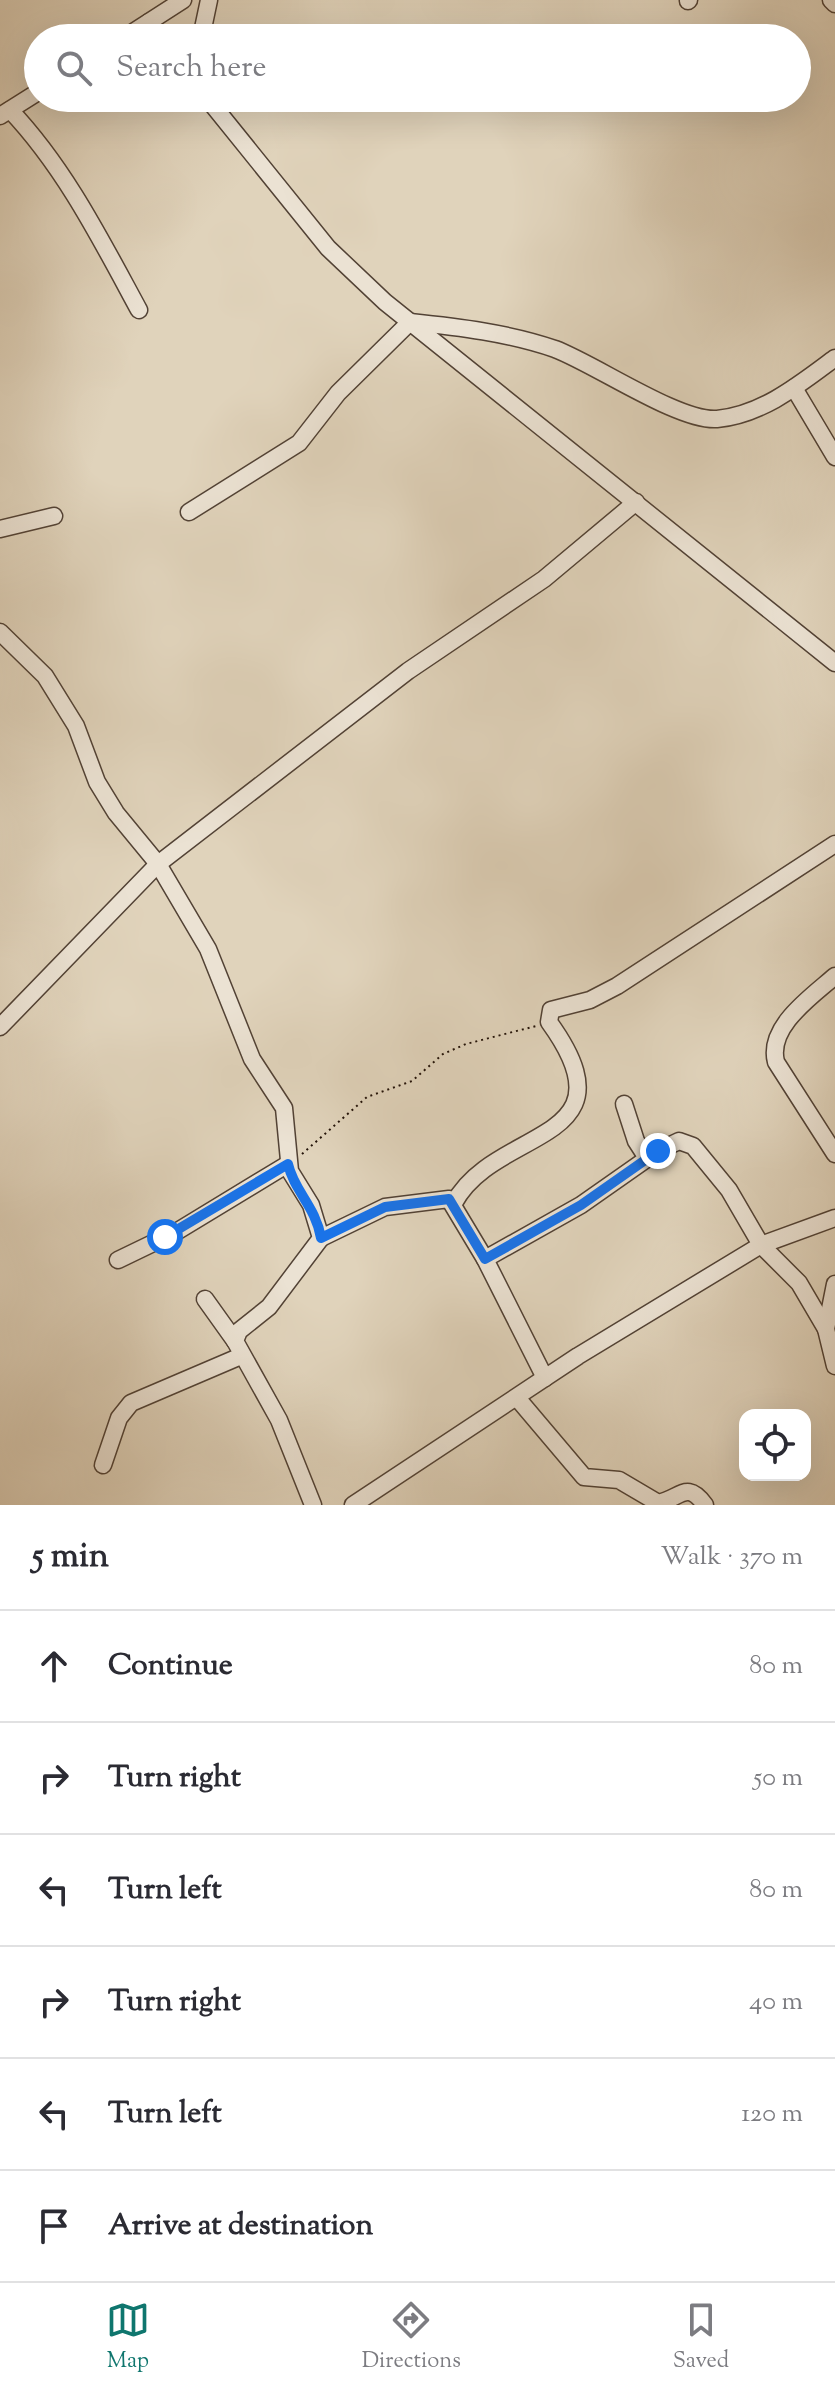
<!DOCTYPE html>
<html lang="en">
<head>
<meta charset="utf-8">
<style>
	:root { --surface:#fff; --page:#f2f2f3; --text:#2b2b33; --muted:#7c7c81; --line:#e1e1e2; --accent:#0f766e }
	body { margin:0; font-family:"Sorts Mill Goudy",serif; background:var(--page); color:var(--text) }
	.controls { position:absolute; right:24px; bottom:24px; display:grid; overflow:hidden; border-radius:16px; box-shadow:0 8px 32px #0002 }
	.controls button { width:72px; height:72px; display:grid; place-items:center; padding:0; border:0; border-bottom:2px solid var(--line); background:var(--surface); color:var(--text); font:40px sans-serif }
	.stop { position:absolute; width:24px; height:24px; margin:-18px; border:6px solid #1a73e8; border-radius:50%; background:#fff }
	.stop.end { background:#1a73e8; border-color:#fff; box-shadow:0 2px 8px #0008 }
	.list { margin:0; padding:0; list-style:none }
	h2 { display:flex; justify-content:space-between; align-items:center; height:104px; margin:0; padding:0 32px; font-size:34px }
	h2 small { font-size:26px; font-weight:400; color:var(--muted) }
	.list li { display:grid; grid-template-columns:52px 1fr auto; gap:24px; align-items:center; box-sizing:border-box; height:112px; padding:0 32px; border-top:2px solid var(--line) }
	.list b { display:block; font-size:30px; white-space:nowrap }
	.list em { font-size:26px; font-style:normal; color:var(--muted) }
	.icon { flex:none; width:44px; height:44px; fill:none; stroke:currentColor; stroke-width:2; stroke-linecap:round; stroke-linejoin:round }
	.map { position:relative; flex:none; width:835px; height:1505px; overflow:hidden }
	.search { position:absolute; background:var(--surface); box-shadow:0 8px 32px #0002; left:24px; right:24px; top:24px; height:88px; display:flex; align-items:center; gap:20px; box-sizing:border-box; padding:0 28px; border-radius:44px; color:var(--muted); font-size:30px }
	.sheet { height:776px; background:var(--surface) }
	nav { display:flex; justify-content:space-around; align-items:center; box-sizing:border-box; height:112px; border-top:2px solid var(--line); background:var(--surface); font-size:22px; color:var(--muted) }
	nav a { display:grid; justify-items:center; gap:4px }
	nav .on { color:var(--accent) }
	.map>svg:first-child { display:block }
	.lines { fill:none; stroke-linecap:round; stroke-linejoin:round }
	.minor-casing { stroke:#524235; stroke-width:19 }
	.path { stroke:#221208; stroke-width:2; stroke-dasharray:2 4; stroke-linecap:butt }
	.minor { stroke:#ebe2d3; stroke-width:16 }
	.route { stroke:#1a73e8; stroke-width:10 }
</style>
</head>
<body>
<div class="map">
<svg width="835" height="1505" viewBox="0 0 835 1505">
	<rect width="100%" height="100%" fill="#e0d3bb"/>
	<filter id="stains"><feTurbulence type="fractalNoise" baseFrequency=".0025" numOctaves="4"/><feColorMatrix values="0 0 0 0 .2 0 0 0 0 .09 0 0 0 0 .02 0 0 0 .5 -.17"/></filter>
	<radialGradient id="worn" r=".72"><stop offset=".6" stop-color="#630" stop-opacity="0"/><stop offset="1" stop-color="#630" stop-opacity=".3"/></radialGradient>
	<g class="lines">
		<defs>
			<g id="minor">
				<polyline points="831,0 835,4"/>
				<polyline points="688,1 689,0"/>
				<polyline points="149,22 162,38"/>
				<polyline points="124,38 183,0"/>
				<polyline points="201,38 209,0"/>
				<polyline points="207,98 328,248 385,302 835,663"/>
				<path d="M10 110C65 168 101 240 139 310"/>
				<polyline points="0,116 38,92"/>
				<polyline points="794,388 835,457"/>
				<path d="M189 512 299 443 338 393 410 322C458 327 509 333 555 349 595 364 679 422 717 419 762 415 800 384 835 358"/>
				<polyline points="0,529 54,516"/>
				<polyline points="0,632 45,676 76,726 97,782 116,813 158,864 208,949 252,1059 284,1108 290,1171 311,1205 321,1238 269,1307 239,1331 235,1341 279,1420 313,1505"/>
				<path d="M835 976C811 997 767 1027 776 1062L835 1154"/>
				<polyline points="0,1027 158,864 408,671 544,579 636,502"/>
				<polyline points="624,1104 636,1141 647,1158"/>
				<path d="M454 1203C495 1126 638 1145 549 1022L551 1010 590 1000 617 986 835 844"/>
				<polyline points="321,1238 385,1207 449,1199 485,1259"/>
				<polyline points="118,1260 176,1232 288,1164"/>
				<polyline points="835,1284 826,1329 835,1366"/>
				<polyline points="205,1299 235,1341"/>
				<polyline points="545,1378 485,1259 581,1205 658,1151 679,1141 693,1146 729,1190 761,1245 799,1283 826,1329"/>
				<path d="M518 1399 584 1477 619 1480 658 1503C681 1498 687 1480 705 1505"/>
				<polyline points="103,1465 119,1418 131,1403 241,1356"/>
				<polyline points="353,1505 578,1356 761,1245 835,1218"/>
			</g>
		</defs>
		<!-- minor casing -->
		<use href="#minor" class="minor-casing"/>
		<!-- path -->
		<polyline class="path" points="302,1154 367,1097 412,1081 443,1054 466,1044 536,1026"/>
		<!-- minor -->
		<use href="#minor" class="minor"/>
	</g>
	<g class="lines">
		<!-- route -->
		<path class="route" d="M165 1237 288 1164C294 1191 316 1207 321 1238L385 1207 449 1199 485 1259 581 1205 658 1151"/>
	</g>
	<rect width="100%" height="100%" filter="url(#stains)"/>
	<rect width="100%" height="100%" fill="url(#worn)"/>
</svg>
<div class="controls">
<button><svg class="icon" aria-label="locate" viewBox="0 0 24 24"><circle cx="12" cy="12" r="6"/><path d="M12 2v4M12 18v4M2 12h4M18 12h4"/></svg></button>
</div>
<div class="stop" style="left:165px;top:1237px"></div>
<div class="stop end" style="left:658px;top:1151px"></div>
<div class="search"><svg class="icon" aria-label="search" viewBox="0 0 24 24"><circle cx="10" cy="10" r="6"/><path d="M15 15l6 6"/></svg>Search here</div>
</div>
<section class="sheet">
<h2>5 min<small>Walk · 370 m</small></h2>
<ul class="list">
<li><svg class="icon" aria-label="ahead" viewBox="0 0 24 24"><path d="M12 20V5M6 11l6-6 6 6"/></svg><div><b>Continue</b></div><em>80 m</em></li>
<li><svg class="icon" aria-label="right" viewBox="0 0 24 24"><path d="M7 20v-9h11M14 6l5 5-5 5"/></svg><div><b>Turn right</b></div><em>50 m</em></li>
<li><svg class="icon" aria-label="left" viewBox="0 0 24 24"><path d="M17 20v-9H6M10 6l-5 5 5 5"/></svg><div><b>Turn left</b></div><em>80 m</em></li>
<li><svg class="icon" aria-label="right" viewBox="0 0 24 24"><path d="M7 20v-9h11M14 6l5 5-5 5"/></svg><div><b>Turn right</b></div><em>40 m</em></li>
<li><svg class="icon" aria-label="left" viewBox="0 0 24 24"><path d="M17 20v-9H6M10 6l-5 5 5 5"/></svg><div><b>Turn left</b></div><em>120 m</em></li>
<li><svg class="icon" aria-label="arrive" viewBox="0 0 24 24"><path d="M6 21V4h12l-3 4 3 4H6"/></svg><div><b>Arrive at destination</b></div></li>
</ul>
</section>
<nav>
<a class="on"><svg class="icon" aria-label="map" viewBox="0 0 24 24"><path d="M3 6l6-2 6 2 6-2v14l-6 2-6-2-6 2zM9 4v14M15 6v14"/></svg>Map</a>
<a><svg class="icon" aria-label="directions" viewBox="0 0 24 24"><path d="M12 3l9 9-9 9-9-9zM9 14v-3h6M13 9l2 2-2 2"/></svg>Directions</a>
<a><svg class="icon" aria-label="saved" viewBox="0 0 24 24"><path d="M7 4h10v16l-5-4-5 4z"/></svg>Saved</a>
</nav>
</body>
</html>
